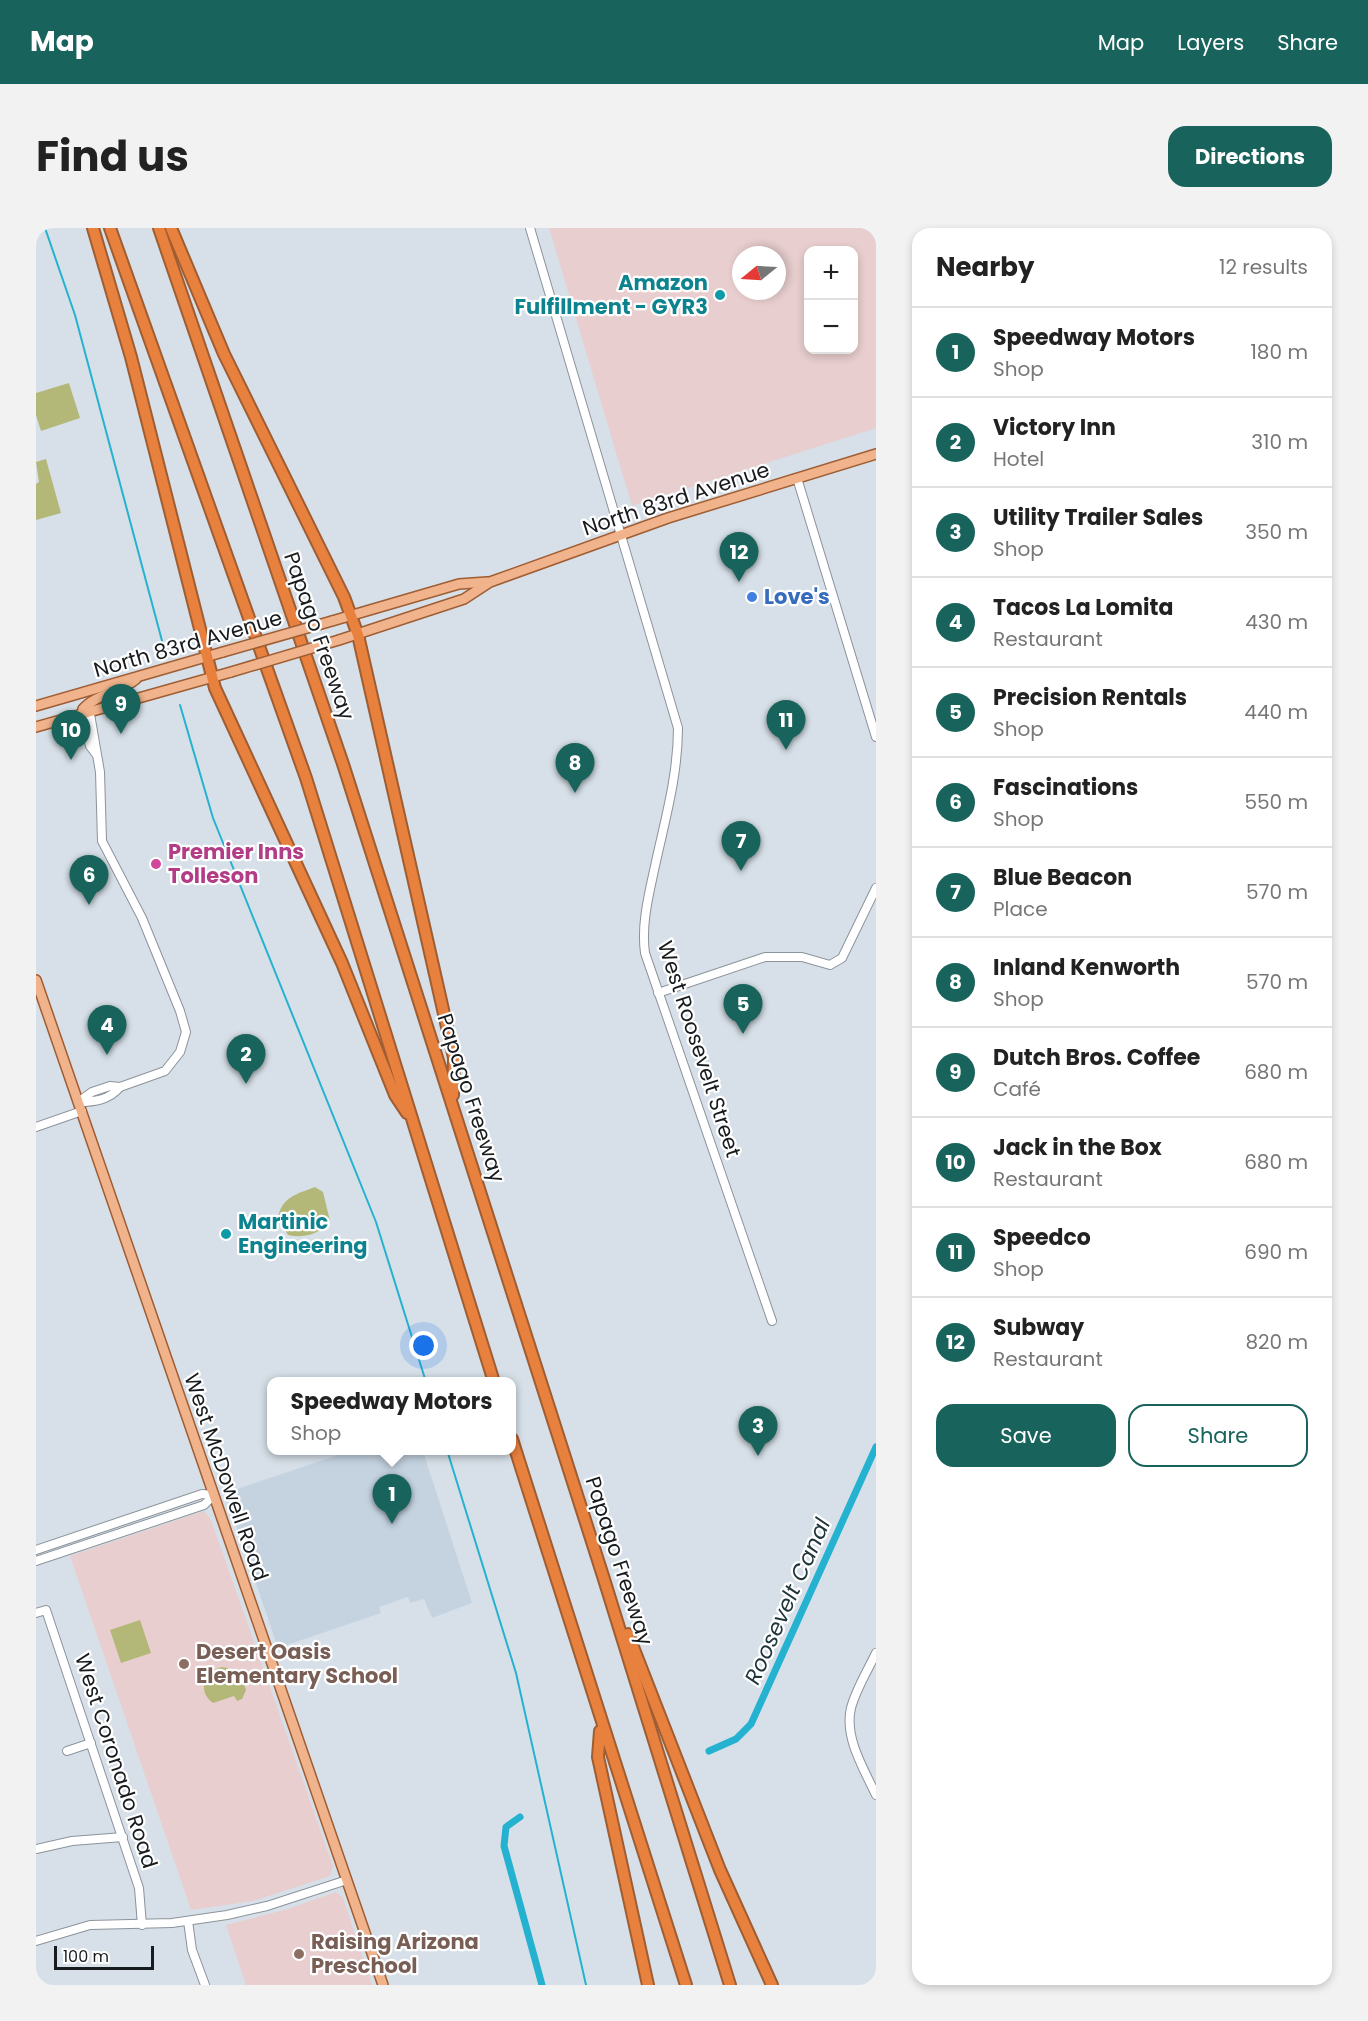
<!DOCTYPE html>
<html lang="en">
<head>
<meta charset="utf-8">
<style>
	:root { --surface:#fff; --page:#f2f2f2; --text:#222; --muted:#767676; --line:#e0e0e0; --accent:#18635b }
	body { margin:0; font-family:Poppins,sans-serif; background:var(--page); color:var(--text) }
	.controls { position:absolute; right:18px; top:18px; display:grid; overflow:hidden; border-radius:12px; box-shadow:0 3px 9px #0003 }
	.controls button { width:54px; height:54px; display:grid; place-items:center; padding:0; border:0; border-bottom:2px solid var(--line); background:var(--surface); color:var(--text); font:30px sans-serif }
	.compass { position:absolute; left:696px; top:18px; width:54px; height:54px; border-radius:50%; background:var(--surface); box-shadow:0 3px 9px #0003; rotate:252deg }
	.scale { position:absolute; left:18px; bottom:15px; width:100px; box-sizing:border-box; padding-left:6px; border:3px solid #181b1e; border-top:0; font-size:16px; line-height:21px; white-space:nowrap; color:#181b1e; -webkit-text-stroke:4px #fff; paint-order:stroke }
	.you { position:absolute; left:388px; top:1118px; width:21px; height:21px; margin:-15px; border:4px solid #fff; border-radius:50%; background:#1a73e8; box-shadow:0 0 0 9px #1a73e833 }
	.badge { display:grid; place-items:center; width:39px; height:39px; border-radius:50%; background:var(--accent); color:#fff; font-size:20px; font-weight:700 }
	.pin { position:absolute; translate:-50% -50px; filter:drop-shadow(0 2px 3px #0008) }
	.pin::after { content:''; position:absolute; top:32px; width:21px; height:18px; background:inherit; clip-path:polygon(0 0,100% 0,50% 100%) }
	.popup { position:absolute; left:231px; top:1149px; width:249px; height:78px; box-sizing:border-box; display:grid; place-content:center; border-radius:12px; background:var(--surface); filter:drop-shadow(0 2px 4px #0005); font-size:20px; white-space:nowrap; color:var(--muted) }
	.popup b { font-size:22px; color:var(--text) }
	.popup::after { content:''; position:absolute; left:50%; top:100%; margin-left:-12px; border:12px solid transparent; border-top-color:var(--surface) }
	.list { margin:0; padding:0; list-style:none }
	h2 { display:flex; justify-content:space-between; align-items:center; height:78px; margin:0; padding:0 24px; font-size:26px }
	h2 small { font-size:20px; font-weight:400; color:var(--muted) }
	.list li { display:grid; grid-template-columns:39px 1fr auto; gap:18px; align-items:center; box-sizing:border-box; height:90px; padding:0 24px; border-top:2px solid var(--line) }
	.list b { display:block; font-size:22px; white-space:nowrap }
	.list p { margin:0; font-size:20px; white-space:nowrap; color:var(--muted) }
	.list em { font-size:20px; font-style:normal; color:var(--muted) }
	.actions { display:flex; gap:12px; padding:18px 24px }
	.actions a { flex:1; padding:14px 0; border:2px solid var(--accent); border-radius:18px; text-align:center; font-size:21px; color:var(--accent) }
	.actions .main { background:var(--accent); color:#fff }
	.map { position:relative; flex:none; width:840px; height:1757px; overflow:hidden; border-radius:18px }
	header { display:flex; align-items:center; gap:36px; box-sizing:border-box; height:84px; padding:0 30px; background:var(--accent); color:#fff }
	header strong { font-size:28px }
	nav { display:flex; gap:33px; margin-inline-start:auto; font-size:21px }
	.intro { display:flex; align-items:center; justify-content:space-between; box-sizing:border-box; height:144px; padding:0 36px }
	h1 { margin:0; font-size:42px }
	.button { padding:15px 27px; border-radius:18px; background:var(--accent); color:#fff; font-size:21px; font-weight:700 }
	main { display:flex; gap:36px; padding:0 36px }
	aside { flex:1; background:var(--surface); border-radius:18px; box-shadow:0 3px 9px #0003 }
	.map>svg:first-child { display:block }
	.built { fill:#c5d3e1 }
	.industrial { fill:#e8cece; fill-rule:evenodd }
	.green { fill:#b3b878 }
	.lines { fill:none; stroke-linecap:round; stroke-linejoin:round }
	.stream { stroke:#25b2d0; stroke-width:2 }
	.canal { stroke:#25b2d0; stroke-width:7 }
	.minor-casing { stroke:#8b939b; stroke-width:10 }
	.major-casing { stroke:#9f5d33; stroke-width:12 }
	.highway-casing { stroke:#9f5d33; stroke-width:14 }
	.minor { stroke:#fff; stroke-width:8 }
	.major { stroke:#f1b38b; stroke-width:9 }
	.highway { stroke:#e8813e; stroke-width:10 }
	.major-bridge-casing { stroke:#9f5d33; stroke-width:12; stroke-linecap:butt }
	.major-bridge { stroke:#f1b38b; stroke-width:9 }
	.culture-dot { fill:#0f9aa8; stroke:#fff; stroke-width:2 }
	.shop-dot { fill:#3f7fe0; stroke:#fff; stroke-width:2 }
	.hotel-dot { fill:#d1479c; stroke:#fff; stroke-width:2 }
	.education-dot { fill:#8d6e63; stroke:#fff; stroke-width:2 }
	.labels { text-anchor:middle; stroke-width:4.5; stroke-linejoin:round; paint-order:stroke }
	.culture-label { font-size:21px; font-weight:bold; fill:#0d838f; stroke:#fff; text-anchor:end }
	.street-label { font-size:21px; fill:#181b1e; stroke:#fff }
	.shop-label { font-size:21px; font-weight:bold; fill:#366cbe; stroke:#fff; text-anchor:start }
	.hotel-label { font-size:21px; font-weight:bold; fill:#b23c85; stroke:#fff; text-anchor:start }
	.education-label { font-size:21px; font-weight:bold; fill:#785e54; stroke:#fff; text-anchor:start }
	.water-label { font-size:22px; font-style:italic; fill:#20363c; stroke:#fff }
</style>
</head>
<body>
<header>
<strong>Map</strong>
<nav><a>Map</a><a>Layers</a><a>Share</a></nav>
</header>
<div class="intro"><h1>Find us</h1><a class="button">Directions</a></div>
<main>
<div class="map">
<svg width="840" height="1757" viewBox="0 0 840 1757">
	<rect width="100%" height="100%" fill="#d7e0e8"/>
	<!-- built -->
	<polygon class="built" points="317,1222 387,1223 436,1375 396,1390 388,1371 374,1375 372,1369 343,1379 345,1385 242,1420 189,1265"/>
	<!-- industrial -->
	<g class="industrial">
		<path d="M513 0H840V200L596 278ZM818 22V122H772V22ZM705 27H741V63H705Z"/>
		<polygon points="168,1283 175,1292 297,1638 294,1648 288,1650 217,1673 155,1682 34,1328"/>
		<polygon points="300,1664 307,1670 336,1757 210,1757 190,1697 252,1681"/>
	</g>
	<!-- green -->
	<g class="green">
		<polygon points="33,155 44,190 5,203 0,187 0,165"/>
		<polygon points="10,231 25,285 0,292 0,256 3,254 0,234"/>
		<path d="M279 959 287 964 294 993C284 1006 267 1011 252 1007L242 991C245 969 261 966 279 959Z"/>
		<polygon points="104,1392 115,1425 85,1435 74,1402"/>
		<path d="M185 1439 192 1440 204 1457 208 1456 210 1462 206 1471 201 1473 198 1468 177 1475C161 1463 168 1445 185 1439Z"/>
	</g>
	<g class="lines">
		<!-- stream -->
		<g class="stream">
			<polyline points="9,0 39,87 129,424"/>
			<polyline points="144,477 177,590 340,994 390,1154"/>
			<polyline points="411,1222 480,1445 550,1757"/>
		</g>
		<!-- canal -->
		<g class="canal">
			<polyline points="673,1523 700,1511 715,1496 840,1219"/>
			<polyline points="484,1589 470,1599 468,1618 506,1757"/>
		</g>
		<defs>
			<g id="minor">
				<path d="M494 0 642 500C642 547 629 592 619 638 613 666 605 696 609 725L736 1093"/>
				<polyline points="761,250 840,509"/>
				<polyline points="46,488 54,518 60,526"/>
				<polyline points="622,765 729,729 766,729 794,737 806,730 840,660"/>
				<polyline points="42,874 56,864 74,858 84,859 129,843 144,824 150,804 144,783 106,690 66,613 64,544 54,486"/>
				<path d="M42 874C59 874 73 872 84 859"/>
				<polyline points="0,899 46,883"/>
				<polyline points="0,1322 166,1266 178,1267"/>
				<polyline points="0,1333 168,1277 178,1267"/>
				<polyline points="0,1385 10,1382 103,1660 106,1697"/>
				<path d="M840 1425C832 1442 820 1461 815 1480 808 1510 828 1541 840 1567"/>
				<polyline points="31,1523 55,1515"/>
				<polyline points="0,1621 36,1613 87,1609"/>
				<polyline points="152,1693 156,1722 169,1757"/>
				<polyline points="0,1713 54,1697 136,1695 191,1687 231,1678 311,1652"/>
			</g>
			<g id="major">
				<polyline points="296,393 423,356 451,354"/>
				<polyline points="303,412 428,371 454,354 632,290 840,226"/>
				<polyline points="0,478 187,424"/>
				<path d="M46 488 47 481C60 466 84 465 100 451"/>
				<polyline points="0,499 195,444"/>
				<polyline points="0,752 347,1757"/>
			</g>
			<g id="highway">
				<polyline points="57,0 95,129 179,460 306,735 359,867 371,885"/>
				<polyline points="74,0 270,550 458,1154"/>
				<polyline points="123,0 307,536 567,1348 694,1757"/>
				<polyline points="135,0 188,126 308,369 322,407 418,830 417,867"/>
				<polyline points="476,1211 650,1757"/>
				<polyline points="592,1406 684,1642 736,1757"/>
				<polyline points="564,1503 562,1529 612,1757"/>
			</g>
		</defs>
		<!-- minor casing -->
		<use href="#minor" class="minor-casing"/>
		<!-- major casing -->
		<use href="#major" class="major-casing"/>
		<!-- highway casing -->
		<use href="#highway" class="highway-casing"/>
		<!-- minor -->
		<use href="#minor" class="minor"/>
		<!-- major -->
		<use href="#major" class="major"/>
		<!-- highway -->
		<use href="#highway" class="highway"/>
		<defs>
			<g id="major-bridge">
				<polyline points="187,424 296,393"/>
				<polyline points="195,444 303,412"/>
			</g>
		</defs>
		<!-- major-bridge casing -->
		<use href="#major-bridge" class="major-bridge-casing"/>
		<!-- major-bridge -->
		<use href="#major-bridge" class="major-bridge"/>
	</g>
	<!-- markers -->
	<g class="culture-dot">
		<circle cx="684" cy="67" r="6"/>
		<circle cx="190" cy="1006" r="6"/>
	</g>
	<circle class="shop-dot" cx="716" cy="369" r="6"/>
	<circle class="hotel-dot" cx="120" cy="636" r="6"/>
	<g class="education-dot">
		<circle cx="148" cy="1436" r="6"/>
		<circle cx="263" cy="1726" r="6"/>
	</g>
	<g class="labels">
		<!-- culture labels -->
		<g class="culture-label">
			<text x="672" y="62">Amazon<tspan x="672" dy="24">Fulfillment - GYR3</tspan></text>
			<text x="202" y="1001" text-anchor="start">Martinic<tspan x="202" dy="24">Engineering</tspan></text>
		</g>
		<!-- street labels -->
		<g class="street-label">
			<text transform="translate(640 271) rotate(-18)" y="7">North 83rd Avenue</text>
			<text transform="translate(283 408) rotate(71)" y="7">Papago Freeway</text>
			<text transform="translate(152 416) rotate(-16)" y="7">North 83rd Avenue</text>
			<text transform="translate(663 821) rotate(72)" y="7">West Roosevelt Street</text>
			<text transform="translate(435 870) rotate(72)" y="7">Papago Freeway</text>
			<text transform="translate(190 1249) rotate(71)" y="7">West McDowell Road</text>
			<text transform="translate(583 1333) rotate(72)" y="7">Papago Freeway</text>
			<text transform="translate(80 1533) rotate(72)" y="7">West Coronado Road</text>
		</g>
		<!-- shop labels -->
		<g class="shop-label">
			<text x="728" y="376">Love's</text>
		</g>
		<!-- hotel labels -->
		<g class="hotel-label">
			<text x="132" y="631">Premier Inns<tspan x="132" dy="24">Tolleson</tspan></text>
		</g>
		<!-- education labels -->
		<g class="education-label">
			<text x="160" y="1431">Desert Oasis<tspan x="160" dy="24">Elementary School</tspan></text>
			<text x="275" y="1721">Raising Arizona<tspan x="275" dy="24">Preschool</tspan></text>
		</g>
		<!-- water labels -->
		<g class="water-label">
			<text transform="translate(751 1373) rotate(-66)" y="8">Roosevelt Canal</text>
		</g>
	</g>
</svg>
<div class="controls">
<button>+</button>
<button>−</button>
</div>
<svg class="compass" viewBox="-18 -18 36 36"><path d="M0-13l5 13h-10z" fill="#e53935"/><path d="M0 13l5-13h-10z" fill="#767676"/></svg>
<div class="scale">100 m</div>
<div class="you"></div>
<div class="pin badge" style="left:356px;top:1296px">1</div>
<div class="popup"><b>Speedway Motors</b>Shop</div>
<div class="pin badge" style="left:210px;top:856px">2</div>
<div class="pin badge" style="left:722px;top:1228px">3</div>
<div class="pin badge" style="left:71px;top:827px">4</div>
<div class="pin badge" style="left:707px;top:806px">5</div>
<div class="pin badge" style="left:53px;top:677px">6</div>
<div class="pin badge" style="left:705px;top:643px">7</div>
<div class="pin badge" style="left:539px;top:565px">8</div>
<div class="pin badge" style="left:85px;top:506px">9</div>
<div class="pin badge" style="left:35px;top:532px">10</div>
<div class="pin badge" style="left:750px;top:522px">11</div>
<div class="pin badge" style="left:703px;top:354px">12</div>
</div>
<aside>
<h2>Nearby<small>12 results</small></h2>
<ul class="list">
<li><span class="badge">1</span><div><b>Speedway Motors</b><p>Shop</p></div><em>180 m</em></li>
<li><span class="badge">2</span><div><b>Victory Inn</b><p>Hotel</p></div><em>310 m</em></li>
<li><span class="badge">3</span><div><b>Utility Trailer Sales</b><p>Shop</p></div><em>350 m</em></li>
<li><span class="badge">4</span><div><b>Tacos La Lomita</b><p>Restaurant</p></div><em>430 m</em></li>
<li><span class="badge">5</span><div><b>Precision Rentals</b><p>Shop</p></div><em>440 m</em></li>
<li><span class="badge">6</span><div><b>Fascinations</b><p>Shop</p></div><em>550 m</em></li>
<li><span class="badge">7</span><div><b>Blue Beacon</b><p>Place</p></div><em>570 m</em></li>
<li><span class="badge">8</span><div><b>Inland Kenworth</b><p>Shop</p></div><em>570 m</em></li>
<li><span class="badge">9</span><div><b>Dutch Bros. Coffee</b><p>Café</p></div><em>680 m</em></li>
<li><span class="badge">10</span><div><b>Jack in the Box</b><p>Restaurant</p></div><em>680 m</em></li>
<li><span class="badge">11</span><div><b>Speedco</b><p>Shop</p></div><em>690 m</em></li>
<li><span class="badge">12</span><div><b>Subway</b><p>Restaurant</p></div><em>820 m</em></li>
</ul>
<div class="actions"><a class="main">Save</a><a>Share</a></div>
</aside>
</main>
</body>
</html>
